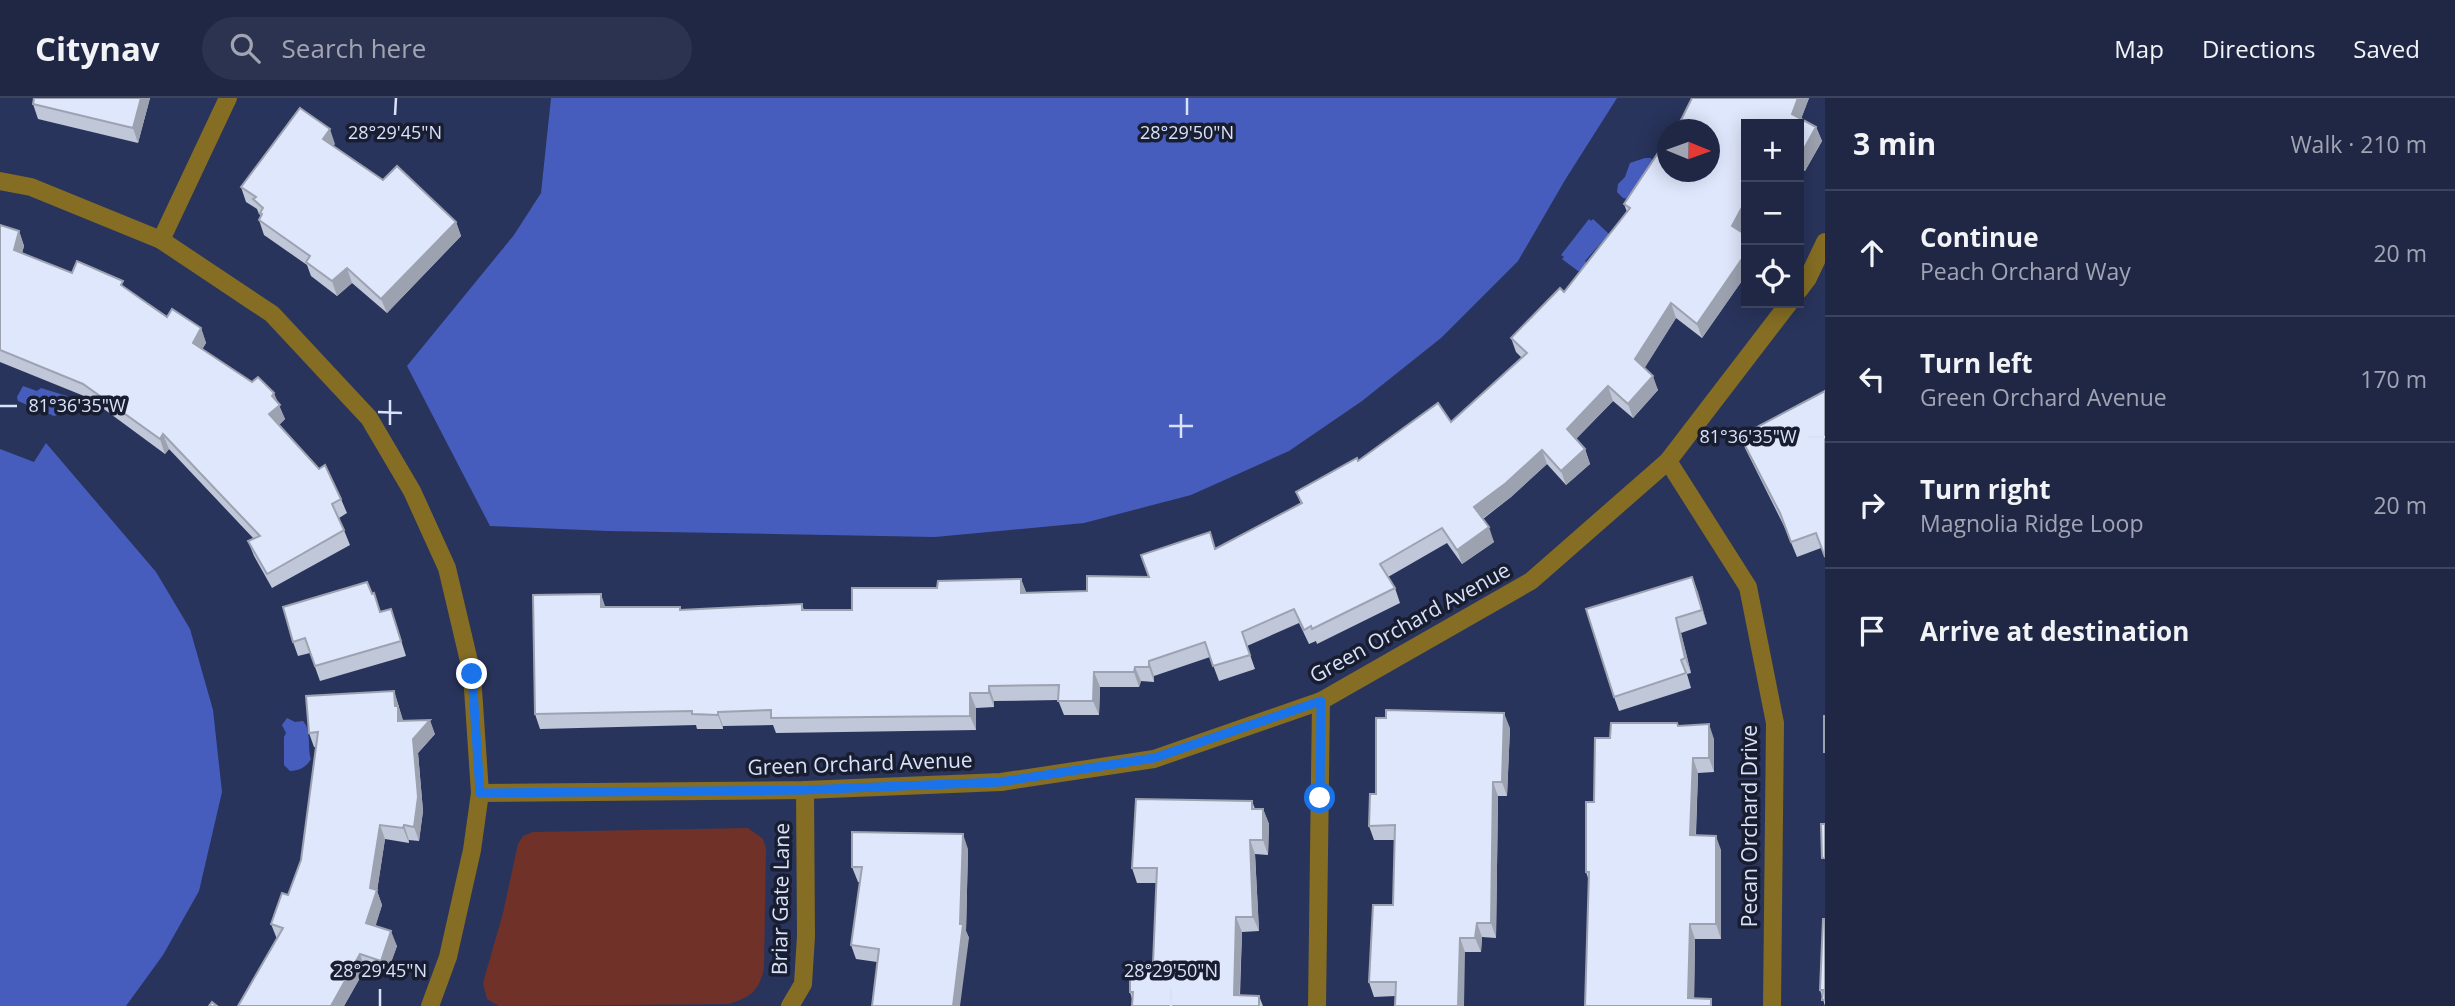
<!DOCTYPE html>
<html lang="en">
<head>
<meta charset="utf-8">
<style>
	:root { --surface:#1f2745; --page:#2c3350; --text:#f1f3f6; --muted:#a1a5b3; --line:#3c445e }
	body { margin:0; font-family:"Open Sans",sans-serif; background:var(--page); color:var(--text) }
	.controls { position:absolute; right:21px; top:21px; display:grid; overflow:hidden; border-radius:0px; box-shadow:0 4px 18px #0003 }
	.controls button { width:63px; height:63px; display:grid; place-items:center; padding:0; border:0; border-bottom:2px solid var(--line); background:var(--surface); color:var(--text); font:35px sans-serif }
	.compass { position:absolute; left:1657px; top:21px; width:63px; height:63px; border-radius:50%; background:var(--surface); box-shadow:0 4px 18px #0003; rotate:91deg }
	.stop { position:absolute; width:21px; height:21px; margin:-16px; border:5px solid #1a73e8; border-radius:50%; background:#fff }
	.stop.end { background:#1a73e8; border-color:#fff; box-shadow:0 2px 7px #0008 }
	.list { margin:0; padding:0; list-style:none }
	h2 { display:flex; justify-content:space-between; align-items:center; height:91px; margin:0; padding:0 28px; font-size:30px }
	h2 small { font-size:23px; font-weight:400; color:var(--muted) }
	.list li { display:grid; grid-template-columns:46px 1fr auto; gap:21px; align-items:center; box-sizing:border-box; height:126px; padding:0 28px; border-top:2px solid var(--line) }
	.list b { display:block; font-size:26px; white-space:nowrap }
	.list p { margin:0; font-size:23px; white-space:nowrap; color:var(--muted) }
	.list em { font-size:23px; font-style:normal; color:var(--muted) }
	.icon { flex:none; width:38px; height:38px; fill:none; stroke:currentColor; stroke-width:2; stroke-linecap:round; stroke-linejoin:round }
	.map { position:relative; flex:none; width:1825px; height:908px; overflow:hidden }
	header { display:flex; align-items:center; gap:42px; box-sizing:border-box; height:98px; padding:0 35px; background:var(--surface); border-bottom:2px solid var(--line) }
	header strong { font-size:33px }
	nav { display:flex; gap:38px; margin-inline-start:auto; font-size:24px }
	.search { width:490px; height:63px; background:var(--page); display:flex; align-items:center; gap:18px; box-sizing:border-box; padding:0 24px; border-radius:38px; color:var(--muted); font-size:26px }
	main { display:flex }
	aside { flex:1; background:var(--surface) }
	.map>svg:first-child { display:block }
	.green { fill:#703128 }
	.water { fill:#465dbd }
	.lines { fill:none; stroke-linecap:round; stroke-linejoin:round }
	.minor { stroke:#856d23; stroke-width:18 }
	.wall { fill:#c0c7d9 }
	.shaded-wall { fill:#9ca2b0 }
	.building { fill:#dfe7fc; stroke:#9ca2b0; stroke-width:2 }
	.route { stroke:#1a73e8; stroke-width:9 }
	.ticks { fill:none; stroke:#d9e2fb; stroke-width:2.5 }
	.labels { text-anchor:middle; stroke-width:7; stroke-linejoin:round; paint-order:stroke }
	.street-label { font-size:21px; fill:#d9e2fb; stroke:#181d2f }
	.ticks-label { font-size:18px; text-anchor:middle; fill:#d9e2fb; stroke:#181d2f; stroke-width:7; stroke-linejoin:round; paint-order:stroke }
</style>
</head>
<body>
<header>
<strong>Citynav</strong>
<div class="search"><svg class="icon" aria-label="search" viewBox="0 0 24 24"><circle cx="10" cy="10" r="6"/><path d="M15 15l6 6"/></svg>Search here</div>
<nav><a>Map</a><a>Directions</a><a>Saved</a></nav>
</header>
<main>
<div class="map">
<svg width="1825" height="908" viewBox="0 0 1825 908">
	<rect width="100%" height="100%" fill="#29345c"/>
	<!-- green -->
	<path class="green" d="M748 730 763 741 766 750 764 871C758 894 752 898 729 906L499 908 487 901 483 885 503 815 518 746 523 738 533 734Z"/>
	<!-- water -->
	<g class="water">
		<polygon points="551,0 1617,0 1565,82 1518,163 1441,240 1362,303 1289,353 1191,397 1084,425 935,439 608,433 490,428 407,268 514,137 541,95"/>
		<polygon points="1645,60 1651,60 1653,64 1628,101 1623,100 1617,94 1618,86 1625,79 1630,65"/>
		<polygon points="1589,121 1591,123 1593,121 1609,136 1585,163 1587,165 1581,172 1578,173 1562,161 1564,159 1561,157"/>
		<polygon points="23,288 37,293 41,290 67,298 60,316 54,318 18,303 17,299"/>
		<polygon points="46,345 156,474 190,531 213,612 222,694 199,793 163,857 126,908 0,908 0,351 34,364"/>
		<path d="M287 620 295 624 303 623C312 633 307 651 311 661 307 668 300 673 290 673L284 667V639L286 635 282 627Z"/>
	</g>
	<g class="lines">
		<!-- minor -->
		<g class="minor">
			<polyline points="0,83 31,89 161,142 272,216 369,320 412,393 447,470 472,576 480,695 472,752 448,859 430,908"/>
			<polyline points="161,142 228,0"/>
			<polyline points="1799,192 1808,180 1825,144"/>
			<polyline points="1668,363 1748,489 1775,625 1772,908"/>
			<polyline points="480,695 805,692 1001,684 1154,661 1321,603 1531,483 1668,363 1789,205"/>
			<polyline points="790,908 803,886 806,838 805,692"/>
			<polyline points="1317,908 1321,603"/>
		</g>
	</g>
	<!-- wall -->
	<g class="wall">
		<polygon points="34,0 150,0 138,45 38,21 33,6"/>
		<polygon points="1692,0 1809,0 1801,21 1816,29 1822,43 1805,73 1799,69 1799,26 1746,26 1746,126 1742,134 1746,137 1746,177 1702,240 1676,220 1644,270 1658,292 1633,320 1613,303 1576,341 1585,351 1590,366 1566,387 1547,366 1511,399 1483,421 1494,444 1462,466 1447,445 1388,479 1395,490 1400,505 1317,546 1316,543 1309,546 1299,525 1247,548 1255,571 1219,583 1210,559 1154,578 1154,584 1141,583 1139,589 1100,589 1099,617 1064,617 1058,602 994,603 994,609 976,610 976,632 776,635 773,627 723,628 723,631 697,631 696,627 540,631 535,616 605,509 680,512 802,506 804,512 852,512 937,490 1021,481 1026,495 1087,493 1149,479 1215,451 1301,406 1296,394 1358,363 1451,324 1522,260 1516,254 1511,240 1564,194 1627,114 1624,106 1666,52"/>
		<polygon points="335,46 333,48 383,82 456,124 461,138 387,215 352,185 337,198 311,178 307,167 264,137 259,122 261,118 259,116 257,111 246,104 241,89"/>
		<polygon points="0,127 19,133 24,148 22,155 72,175 126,191 167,219 201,230 206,245 202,251 277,304 285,321 279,327 341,401 347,415 339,420 350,447 272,490 254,458 248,443 254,441 169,351 165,356 89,300 0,264"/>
		<polygon points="1825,293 1821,450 1797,459 1785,430 1746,352 1740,338"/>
		<polygon points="1692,479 1707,526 1681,535 1691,575 1687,576 1691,590 1619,613 1614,599"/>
		<polygon points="372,496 381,514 396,526 406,558 320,583 310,555 298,558 293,544"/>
		<polygon points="394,593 403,623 435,636 418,655 423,713 419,743 409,742 409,745 385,741 377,793 382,807 375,828 397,848 386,878 365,871 344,908 238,908 277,841 271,826 288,797 301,762 316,649 314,649 309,635"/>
		<polygon points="1678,628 1714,641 1714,674 1698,675 1696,737 1721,752 1721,841 1695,841 1694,900 1585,908 1589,783 1586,774 1594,704 1610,640"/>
		<polygon points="1510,630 1507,698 1498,698 1496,840 1482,839 1481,854 1465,854 1395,898 1374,899 1369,884 1393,807 1395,742 1374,742 1369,728 1376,696"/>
		<polygon points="1252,703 1255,711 1263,711 1269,726 1268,757 1255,756 1259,833 1242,834 1240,898 1259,898 1263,908 1132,908 1132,901 1130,894 1153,865 1157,785 1137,785 1132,770"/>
		<polygon points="968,751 966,833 969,840 877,864 856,861 851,847 860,784 858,784 852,769"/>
		<polygon points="1825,821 1825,908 1820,892"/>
	</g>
	<!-- shaded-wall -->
	<g class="shaded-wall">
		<polygon points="141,0 150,0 138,45 133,30"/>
		<polygon points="1798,0 1809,0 1799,26 1792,16"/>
		<polygon points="1816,29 1822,43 1805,73 1800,58"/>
		<polygon points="330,31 335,46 328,56 323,41"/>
		<polygon points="1746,102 1746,126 1737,142 1732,128"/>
		<polygon points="456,124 461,138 387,215 381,201"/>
		<polygon points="19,133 24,148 19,166 14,152"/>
		<polygon points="1746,155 1746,177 1702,240 1697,226"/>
		<polygon points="347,170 352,185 337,198 332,183"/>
		<polygon points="1671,205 1676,220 1641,276 1635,261"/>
		<polygon points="201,230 206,245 198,259 193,245"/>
		<polygon points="1653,278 1658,292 1633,320 1628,306"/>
		<polygon points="1608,288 1613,303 1572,345 1567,331"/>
		<polygon points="274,295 285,321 275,331 269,316 272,298"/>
		<polygon points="163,336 169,351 165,356 160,341"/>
		<polygon points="1585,351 1590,366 1566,387 1561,373"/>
		<polygon points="1542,352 1547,366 1511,399 1479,423 1474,409"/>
		<polygon points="1489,429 1494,444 1462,466 1457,452"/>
		<polygon points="1692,479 1698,494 1707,526 1702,512"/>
		<polygon points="1021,481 1027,496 1021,495"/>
		<polygon points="601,496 606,511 601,509"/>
		<polygon points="1676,520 1681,535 1691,575 1685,560"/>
		<polygon points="1149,563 1154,578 1154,584 1149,569"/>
		<polygon points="1135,569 1141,583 1139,589 1134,574"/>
		<polygon points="1094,574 1100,589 1099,617 1093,603"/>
		<polygon points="989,588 994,603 994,609 989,595"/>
		<polygon points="394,593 403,622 404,638 398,623 395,608"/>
		<polygon points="970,595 976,610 976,632 970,618"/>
		<polygon points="718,614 723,628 723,631 718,617"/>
		<polygon points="1504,615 1510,630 1507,698 1502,684"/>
		<polygon points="430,622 435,636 418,655 423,713 419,743 414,729 413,641"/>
		<polygon points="1709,626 1714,641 1714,674 1709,660"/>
		<polygon points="1693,660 1698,675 1695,752 1690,737"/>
		<polygon points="1493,684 1498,698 1496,840 1491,825"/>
		<polygon points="1263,711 1269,726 1268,757 1263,742"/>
		<polygon points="380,727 385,741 377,793 382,807 372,840 366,825 370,790"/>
		<polygon points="404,727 409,742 409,745 403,730"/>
		<polygon points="963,736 968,751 966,833 969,840 960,908 953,908 960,826"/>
		<polygon points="1716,738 1721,752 1721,841 1716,826"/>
		<polygon points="1250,742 1255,756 1259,833 1253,819"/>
		<polygon points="1236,819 1242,834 1239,908 1234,897"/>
		<polygon points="1477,825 1482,839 1481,854 1475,840"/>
		<polygon points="1690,826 1695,841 1694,908 1688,900"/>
		<polygon points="391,833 397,848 386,878 381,863"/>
		<polygon points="1460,840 1465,854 1464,908 1458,908"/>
		<polygon points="360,856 365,871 344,908 331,908"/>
	</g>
	<!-- building -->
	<g class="building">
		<polygon points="34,0 141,0 133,30 33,6"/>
		<polygon points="1692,0 1798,0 1792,16 1816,29 1800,58 1799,57 1799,26 1746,26 1746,102 1732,128 1746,137 1746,155 1697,226 1671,205 1635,261 1653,278 1628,306 1608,288 1567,331 1585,351 1561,373 1542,352 1506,385 1474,409 1489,429 1457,452 1442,430 1380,466 1395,490 1312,531 1311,528 1304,532 1294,511 1242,534 1250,557 1213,568 1205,544 1149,563 1149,569 1135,569 1134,574 1094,574 1093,603 1058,603 1059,587 989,588 989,595 970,595 970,618 771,620 771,612 718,614 718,617 692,616 692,613 535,616 533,497 601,496 601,509 680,509 680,512 802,506 802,512 852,512 852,490 937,490 938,483 1021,481 1021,495 1087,493 1087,478 1149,479 1141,457 1210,434 1215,451 1302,405 1296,394 1357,360 1358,363 1438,305 1451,324 1527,255 1511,240 1560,190 1564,194 1630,110 1624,106 1662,49 1666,52 1668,49 1668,74 1710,74 1710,32 1676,32"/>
		<polygon points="300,10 330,31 323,41 383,82 397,68 456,124 381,201 347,170 332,183 306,164 310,158 259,122 262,116 260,115 263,110 253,101 256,99 241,89"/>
		<polygon points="0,127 19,133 14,152 72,175 77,163 123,183 121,187 167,219 172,211 201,230 193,245 252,284 258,279 274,295 272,298 280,307 269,316 319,371 325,367 341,401 332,406 344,432 267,476 248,443 260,438 163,336 160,341 83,286 0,252"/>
		<polygon points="1825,293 1825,459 1816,435 1791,444 1780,415 1740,338"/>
		<polygon points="1692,479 1702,512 1676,520 1685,560 1681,562 1686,575 1614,599 1586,511"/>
		<polygon points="367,484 372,496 374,495 380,514 391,511 401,543 315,568 305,540 293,544 283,509"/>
		<polygon points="394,593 395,608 398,608 398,623 430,622 413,641 418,699 414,729 404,727 403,730 380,727 370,790 377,792 366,825 391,833 381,863 360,856 331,908 238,908 283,830 271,826 282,795 288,797 301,762 318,634 309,635 306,598"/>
		<polygon points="1386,612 1504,615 1502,684 1493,684 1491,825 1477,825 1475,840 1460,840 1458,908 1395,908 1396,884 1369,884 1373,807 1393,807 1395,727 1369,728 1370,696 1376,696 1376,620 1386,620"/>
		<rect x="1824" y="618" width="1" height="36"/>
		<polygon points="1611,625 1677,625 1678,628 1709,626 1709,660 1693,660 1690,737 1716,738 1716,826 1690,826 1688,900 1711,901 1711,908 1585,908 1589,774 1586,774 1586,704 1594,704 1595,640 1610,640"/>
		<polygon points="1136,701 1252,703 1252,711 1263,711 1263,742 1250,742 1253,819 1236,819 1234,897 1259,898 1259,908 1132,908 1133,894 1130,894 1130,864 1153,865 1157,770 1132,770"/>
		<polygon points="1821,726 1825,726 1825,760 1822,760"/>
		<polygon points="852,734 963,736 960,826 963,826 953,908 872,908 879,851 851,847 862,769 852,769"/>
		<polygon points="1823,821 1825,821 1825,902 1822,902 1823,892 1820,892"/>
		<polygon points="212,904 217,908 209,908"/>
	</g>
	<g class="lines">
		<!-- route -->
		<polyline class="route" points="472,576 480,695 805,692 1000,684 1154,660 1321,603 1320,700"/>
	</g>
	<!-- ticks -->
	<path class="ticks" d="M395 17 396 0M1187 17V0M0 308H17M378 314 402 315M390 327V302M1169 328H1193M1808 339H1825M1181 340V316M380 908V891M1171 908V891"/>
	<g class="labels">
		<!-- street labels -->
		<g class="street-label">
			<text transform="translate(1410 525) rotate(-29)" y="7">Green Orchard Avenue</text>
			<text transform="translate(860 666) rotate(-2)" y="7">Green Orchard Avenue</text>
			<text transform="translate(1750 728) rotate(-90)" y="7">Pecan Orchard Drive</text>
			<text transform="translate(781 801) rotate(-89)" y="7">Briar Gate Lane</text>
		</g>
	</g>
	<g class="ticks-label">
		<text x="395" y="41">28°29'45"N</text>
		<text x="1187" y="41">28°29'50"N</text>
		<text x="77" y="314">81°36'35"W</text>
		<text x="1748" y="345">81°36'35"W</text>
		<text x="380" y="879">28°29'45"N</text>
		<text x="1171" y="879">28°29'50"N</text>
	</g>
</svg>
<div class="controls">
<button>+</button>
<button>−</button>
<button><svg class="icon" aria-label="locate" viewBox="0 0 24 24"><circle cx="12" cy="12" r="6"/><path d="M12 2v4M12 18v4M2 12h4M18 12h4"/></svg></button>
</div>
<svg class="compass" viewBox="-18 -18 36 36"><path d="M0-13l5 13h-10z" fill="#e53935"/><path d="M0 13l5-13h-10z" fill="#a1a5b3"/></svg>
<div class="stop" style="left:1320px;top:700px"></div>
<div class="stop end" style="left:472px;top:576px"></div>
</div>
<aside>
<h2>3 min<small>Walk · 210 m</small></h2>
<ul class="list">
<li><svg class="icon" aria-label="ahead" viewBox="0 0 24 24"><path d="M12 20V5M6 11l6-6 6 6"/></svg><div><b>Continue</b><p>Peach Orchard Way</p></div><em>20 m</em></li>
<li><svg class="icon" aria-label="left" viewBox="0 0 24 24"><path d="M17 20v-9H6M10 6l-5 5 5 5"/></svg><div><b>Turn left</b><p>Green Orchard Avenue</p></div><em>170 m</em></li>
<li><svg class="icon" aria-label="right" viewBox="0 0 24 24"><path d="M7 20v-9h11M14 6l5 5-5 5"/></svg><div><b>Turn right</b><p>Magnolia Ridge Loop</p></div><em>20 m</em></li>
<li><svg class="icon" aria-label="arrive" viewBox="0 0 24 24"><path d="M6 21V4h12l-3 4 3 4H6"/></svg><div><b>Arrive at destination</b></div></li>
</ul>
</aside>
</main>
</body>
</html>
